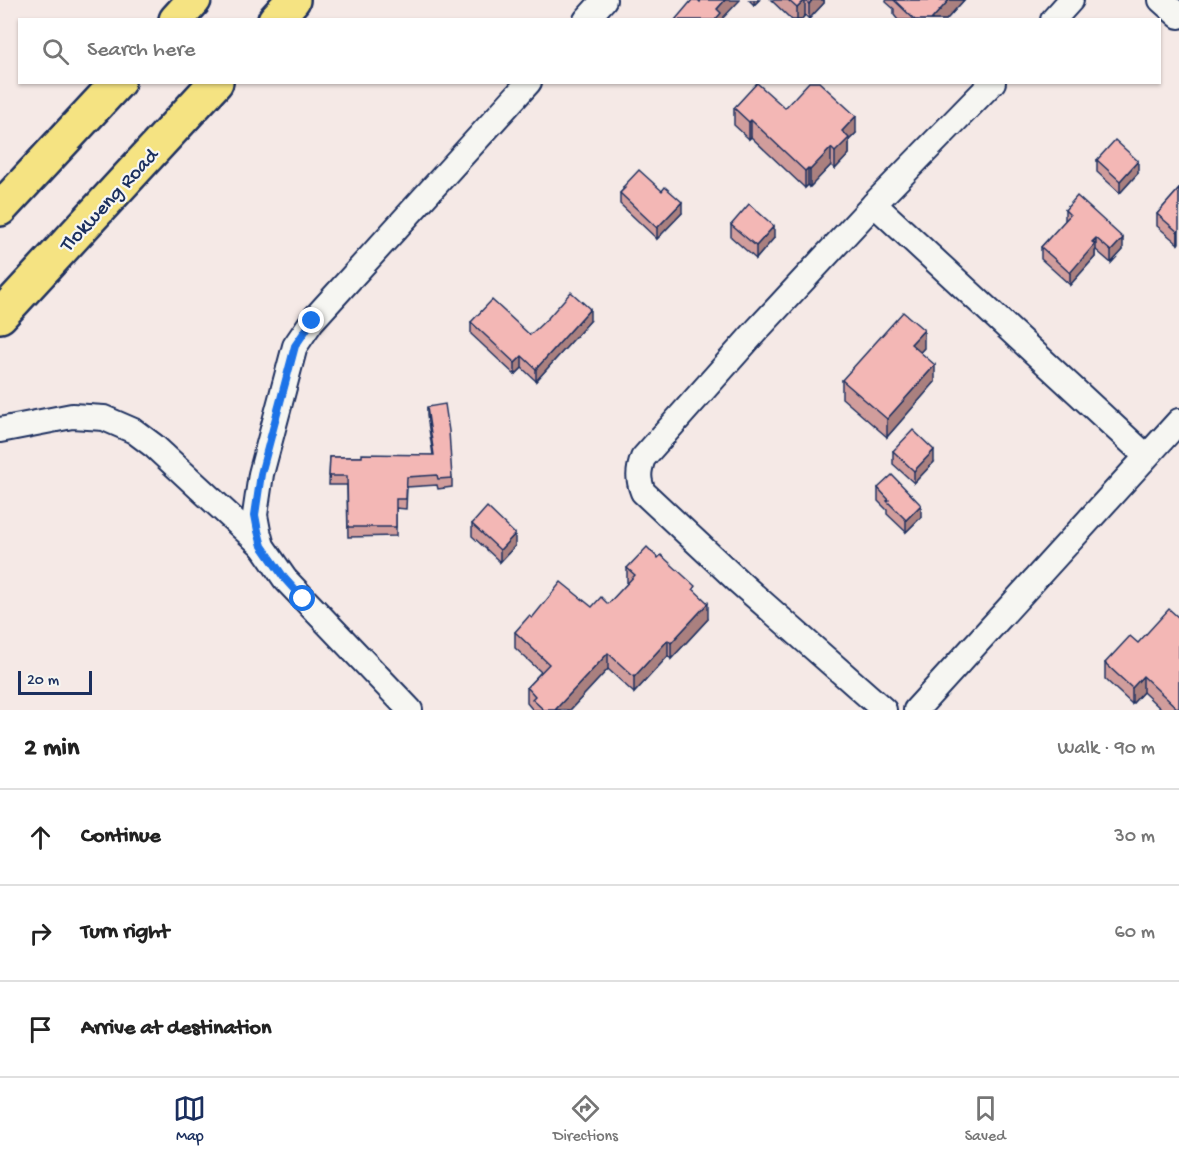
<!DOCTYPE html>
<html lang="en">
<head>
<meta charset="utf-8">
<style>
	:root { --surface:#fff; --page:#f2f2f2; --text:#222; --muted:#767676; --line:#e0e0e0; --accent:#1b2f5e }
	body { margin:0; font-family:"Gochi Hand",sans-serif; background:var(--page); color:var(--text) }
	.scale { position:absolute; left:18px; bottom:15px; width:74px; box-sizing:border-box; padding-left:6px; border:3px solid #1b2f5e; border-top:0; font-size:16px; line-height:21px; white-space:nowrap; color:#1b2f5e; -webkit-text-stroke:4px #f6f6f2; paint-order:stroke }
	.stop { position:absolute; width:18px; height:18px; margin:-14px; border:4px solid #1a73e8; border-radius:50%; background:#fff }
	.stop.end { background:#1a73e8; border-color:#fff; box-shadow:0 2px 6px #0008 }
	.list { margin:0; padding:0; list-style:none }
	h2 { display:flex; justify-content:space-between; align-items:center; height:78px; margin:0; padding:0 24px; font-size:26px }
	h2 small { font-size:20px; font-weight:400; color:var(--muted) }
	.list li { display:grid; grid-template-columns:39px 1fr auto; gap:18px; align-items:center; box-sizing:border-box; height:96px; padding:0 24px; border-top:2px solid var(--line) }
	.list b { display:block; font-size:22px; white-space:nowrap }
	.list em { font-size:20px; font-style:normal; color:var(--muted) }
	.icon { flex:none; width:33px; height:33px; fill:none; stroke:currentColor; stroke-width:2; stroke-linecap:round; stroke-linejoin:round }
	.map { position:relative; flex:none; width:1179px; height:710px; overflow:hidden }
	.search { position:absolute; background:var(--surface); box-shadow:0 2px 4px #0004; left:18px; right:18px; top:18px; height:66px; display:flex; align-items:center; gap:15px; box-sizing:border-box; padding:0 21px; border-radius:0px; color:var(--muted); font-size:22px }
	.sheet { height:366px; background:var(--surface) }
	nav { display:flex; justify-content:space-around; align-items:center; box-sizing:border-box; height:84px; border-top:2px solid var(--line); background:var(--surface); font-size:16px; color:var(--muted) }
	nav a { display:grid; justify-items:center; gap:3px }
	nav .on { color:var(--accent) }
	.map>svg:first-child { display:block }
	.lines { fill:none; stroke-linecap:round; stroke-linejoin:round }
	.street-casing { stroke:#1b2f5e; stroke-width:28 }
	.primary-casing { stroke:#1b2f5e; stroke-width:38 }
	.street { stroke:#f6f6f2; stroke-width:24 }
	.primary { stroke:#f5e382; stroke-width:33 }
	.wall { fill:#d19d9c; stroke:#1b2f5e; stroke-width:1.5 }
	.shaded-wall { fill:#aa807f; stroke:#1b2f5e; stroke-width:1.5 }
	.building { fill:#f3b7b5; stroke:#1b2f5e; stroke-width:1.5 }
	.route { stroke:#1a73e8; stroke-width:8 }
	.labels { text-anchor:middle; stroke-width:4.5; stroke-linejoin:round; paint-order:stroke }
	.street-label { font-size:21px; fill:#1b2f5e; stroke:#f6f6f2 }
</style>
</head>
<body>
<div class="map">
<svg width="1179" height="710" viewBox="0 0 1179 710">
	<rect width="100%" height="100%" fill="#f5e9e6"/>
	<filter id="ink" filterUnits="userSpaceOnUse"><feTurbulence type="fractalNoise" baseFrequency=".0167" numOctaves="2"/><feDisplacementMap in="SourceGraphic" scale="12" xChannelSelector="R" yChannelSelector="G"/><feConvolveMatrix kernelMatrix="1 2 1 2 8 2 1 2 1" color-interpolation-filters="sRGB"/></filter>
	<g filter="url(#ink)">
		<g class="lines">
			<defs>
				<g id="street">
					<polyline points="1161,0 1179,16"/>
					<polyline points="586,20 604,0"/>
					<polyline points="1053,20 1071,0"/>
					<polyline points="874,204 1146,456"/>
					<polyline points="0,430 72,416 104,418 134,431 154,446 262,546"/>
					<polyline points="410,710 285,579 262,546 258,531 255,515 261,474 295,346 312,321 529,82"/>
					<path d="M884 710 739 582 643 492C638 479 638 472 643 458L755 332 874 204 993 82"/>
					<polyline points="916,710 1179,421"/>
				</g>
				<g id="primary">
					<polyline points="176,20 194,0"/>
					<polyline points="275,20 293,0"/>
					<polyline points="0,209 118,82"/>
					<polyline points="0,316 216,82"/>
				</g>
			</defs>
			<!-- street casing -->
			<use href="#street" class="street-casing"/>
			<!-- primary casing -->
			<use href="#primary" class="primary-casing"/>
			<!-- street -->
			<use href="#street" class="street"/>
			<!-- primary -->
			<use href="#primary" class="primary"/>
		</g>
		<!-- wall -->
		<g class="wall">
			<polygon points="749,0 759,0 754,5"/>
			<polygon points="771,0 824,0 824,3 809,19 805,15 801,20 792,20"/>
			<polygon points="886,0 964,0 946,20 898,20 894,15 894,9 886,2"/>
			<polygon points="734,108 785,108 856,133 849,140 849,154 835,169 831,165 810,187 808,185 805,188 751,137 749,139 734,125"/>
			<polygon points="1097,160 1138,173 1120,193 1097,172"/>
			<polygon points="623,187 662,191 682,213 657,239 620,204 620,193 623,190"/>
			<polygon points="1179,189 1178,244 1157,226 1157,214"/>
			<polygon points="1065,210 1123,250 1111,263 1096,250 1095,251 1095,257 1070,285 1041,259 1041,247 1065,221"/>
			<polygon points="731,225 774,238 756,259 731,237"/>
			<polygon points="590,321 536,381 522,368 515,375 471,334 471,322 530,335"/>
			<polygon points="924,348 920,352 935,382 887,437 842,398 842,380"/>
			<polygon points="427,407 452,478 452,487 438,489 437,485 407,487 406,509 396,508 396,536 348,537 347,485 329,485 330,457 362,457 433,455 427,416"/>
			<polygon points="893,451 934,462 914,483 893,464"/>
			<polygon points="878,488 921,517 906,532 887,514 887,510 878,501"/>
			<polygon points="472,524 515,546 500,562 472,536"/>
			<polygon points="627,568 695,591 708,619 671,659 668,656 634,693 608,669 570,710 532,710 532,709 527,703 527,687 541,672 515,648 515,632 532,618 608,604 627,584"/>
			<polygon points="1138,643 1179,710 1162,710 1143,692 1132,704 1105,679 1105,663"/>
		</g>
		<!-- shaded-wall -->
		<g class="shaded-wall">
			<polygon points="725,0 740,0 721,20 715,20 717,9"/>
			<polygon points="754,0 759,0 754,5"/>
			<polygon points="805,0 805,15 801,20 797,20 797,8"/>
			<polygon points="812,0 824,0 824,3 809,19 809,4"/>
			<polygon points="949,0 964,0 946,20 931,20"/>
			<polygon points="856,116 856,133 849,140 849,154 835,169 835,152 842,131"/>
			<polygon points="751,120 751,137 749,139 749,122"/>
			<polygon points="831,148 831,165 810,187 810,170"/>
			<polygon points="1138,161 1138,173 1120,193 1120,181"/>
			<polygon points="808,168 808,185 805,188 805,171"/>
			<polygon points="682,202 682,213 657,239 657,228"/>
			<polygon points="774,226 774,238 756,259 756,246"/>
			<polygon points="1179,230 1179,243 1178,244 1178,232"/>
			<polygon points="1096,238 1096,250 1095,251 1095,257 1070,285 1070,273"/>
			<polygon points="1123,238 1123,250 1111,263 1111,251"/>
			<polygon points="590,309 590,321 536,381 536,369"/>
			<polygon points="924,330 924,348 911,362 911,344"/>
			<polygon points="522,356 522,368 515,375 515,363"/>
			<polygon points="935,365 935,382 887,437 887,419"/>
			<polygon points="934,450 934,462 914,483 914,471"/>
			<polygon points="921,505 921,517 906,532 906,520"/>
			<polygon points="515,534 515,546 500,562 500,550"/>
			<polygon points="708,603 708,619 671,659 671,643"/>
			<polygon points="668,640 668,656 634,693 634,677"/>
			<polygon points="608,653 608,669 570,710 555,710"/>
			<polygon points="1143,676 1143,692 1132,704 1132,688"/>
		</g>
		<!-- building -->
		<g class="building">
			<polygon points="692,0 698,0 700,2 701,0 725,0 717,9 721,13 715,20 675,20"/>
			<polygon points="788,0 805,0 797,8"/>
			<polygon points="805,0 812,0 809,4"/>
			<polygon points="894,0 949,0 931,20 915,20"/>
			<polygon points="809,82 819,82 856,116 842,131 849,138 835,152 831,148 810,170 808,168 805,171 751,120 749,122 734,108 757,83 785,108"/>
			<polygon points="1115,140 1138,161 1120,181 1097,160"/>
			<polygon points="639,170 662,191 665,187 682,202 657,228 620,193 625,188 623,187"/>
			<polygon points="1179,189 1179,230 1178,232 1157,214"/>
			<polygon points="1077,196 1123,238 1111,251 1096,238 1092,242 1095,244 1070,273 1041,247 1070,215 1065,210"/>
			<polygon points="749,204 774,226 756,246 731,225"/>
			<polygon points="571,292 590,309 536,369 522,356 515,363 471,322 492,300 530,335 548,318"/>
			<polygon points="903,312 924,330 911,344 935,365 887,419 842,380"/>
			<polygon points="445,404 449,431 452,478 438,479 437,475 407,477 406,499 396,499 396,527 348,527 347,476 329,476 330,457 362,457 362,454 434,455 427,407"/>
			<polygon points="913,430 934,450 914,471 893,451"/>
			<polygon points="892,475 921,505 906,520 887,501 889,500 878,488"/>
			<polygon points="487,507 515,534 500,550 472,524"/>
			<polygon points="647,547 658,558 661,555 695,586 693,589 708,603 671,643 668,640 634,677 608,653 555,710 544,710 532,699 535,696 527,687 549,664 515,632 529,616 532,618 561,582 592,607 601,597 608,604 635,575 627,568"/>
			<polygon points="1169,609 1179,618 1179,710 1143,676 1132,688 1105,663 1130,636 1138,643"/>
		</g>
	</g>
	<g class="lines" filter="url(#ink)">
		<!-- route -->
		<polyline class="route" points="303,599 285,579 262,546 258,531 255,515 261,474 295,346 312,321"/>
	</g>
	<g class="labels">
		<!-- street labels -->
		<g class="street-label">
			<text transform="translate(108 199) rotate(-47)" y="7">Tlokweng Road</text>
		</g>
	</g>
</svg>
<div class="scale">20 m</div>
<div class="stop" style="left:303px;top:599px"></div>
<div class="stop end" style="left:312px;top:321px"></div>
<div class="search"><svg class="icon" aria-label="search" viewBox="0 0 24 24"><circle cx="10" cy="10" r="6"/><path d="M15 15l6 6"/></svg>Search here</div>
</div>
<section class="sheet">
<h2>2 min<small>Walk · 90 m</small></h2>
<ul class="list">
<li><svg class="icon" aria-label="ahead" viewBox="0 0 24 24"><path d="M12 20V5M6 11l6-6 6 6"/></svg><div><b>Continue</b></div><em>30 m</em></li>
<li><svg class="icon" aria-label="right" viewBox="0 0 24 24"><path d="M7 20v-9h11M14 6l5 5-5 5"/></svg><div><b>Turn right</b></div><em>60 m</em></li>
<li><svg class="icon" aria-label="arrive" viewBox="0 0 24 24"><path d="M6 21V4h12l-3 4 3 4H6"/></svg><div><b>Arrive at destination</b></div></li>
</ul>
</section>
<nav>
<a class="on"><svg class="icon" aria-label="map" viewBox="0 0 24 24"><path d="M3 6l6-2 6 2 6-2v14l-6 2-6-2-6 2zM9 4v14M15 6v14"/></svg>Map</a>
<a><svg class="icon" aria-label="directions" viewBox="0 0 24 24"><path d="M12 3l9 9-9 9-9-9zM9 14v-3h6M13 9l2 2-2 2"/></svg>Directions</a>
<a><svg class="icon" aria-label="saved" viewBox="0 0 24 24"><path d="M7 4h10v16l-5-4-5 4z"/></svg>Saved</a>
</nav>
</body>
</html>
